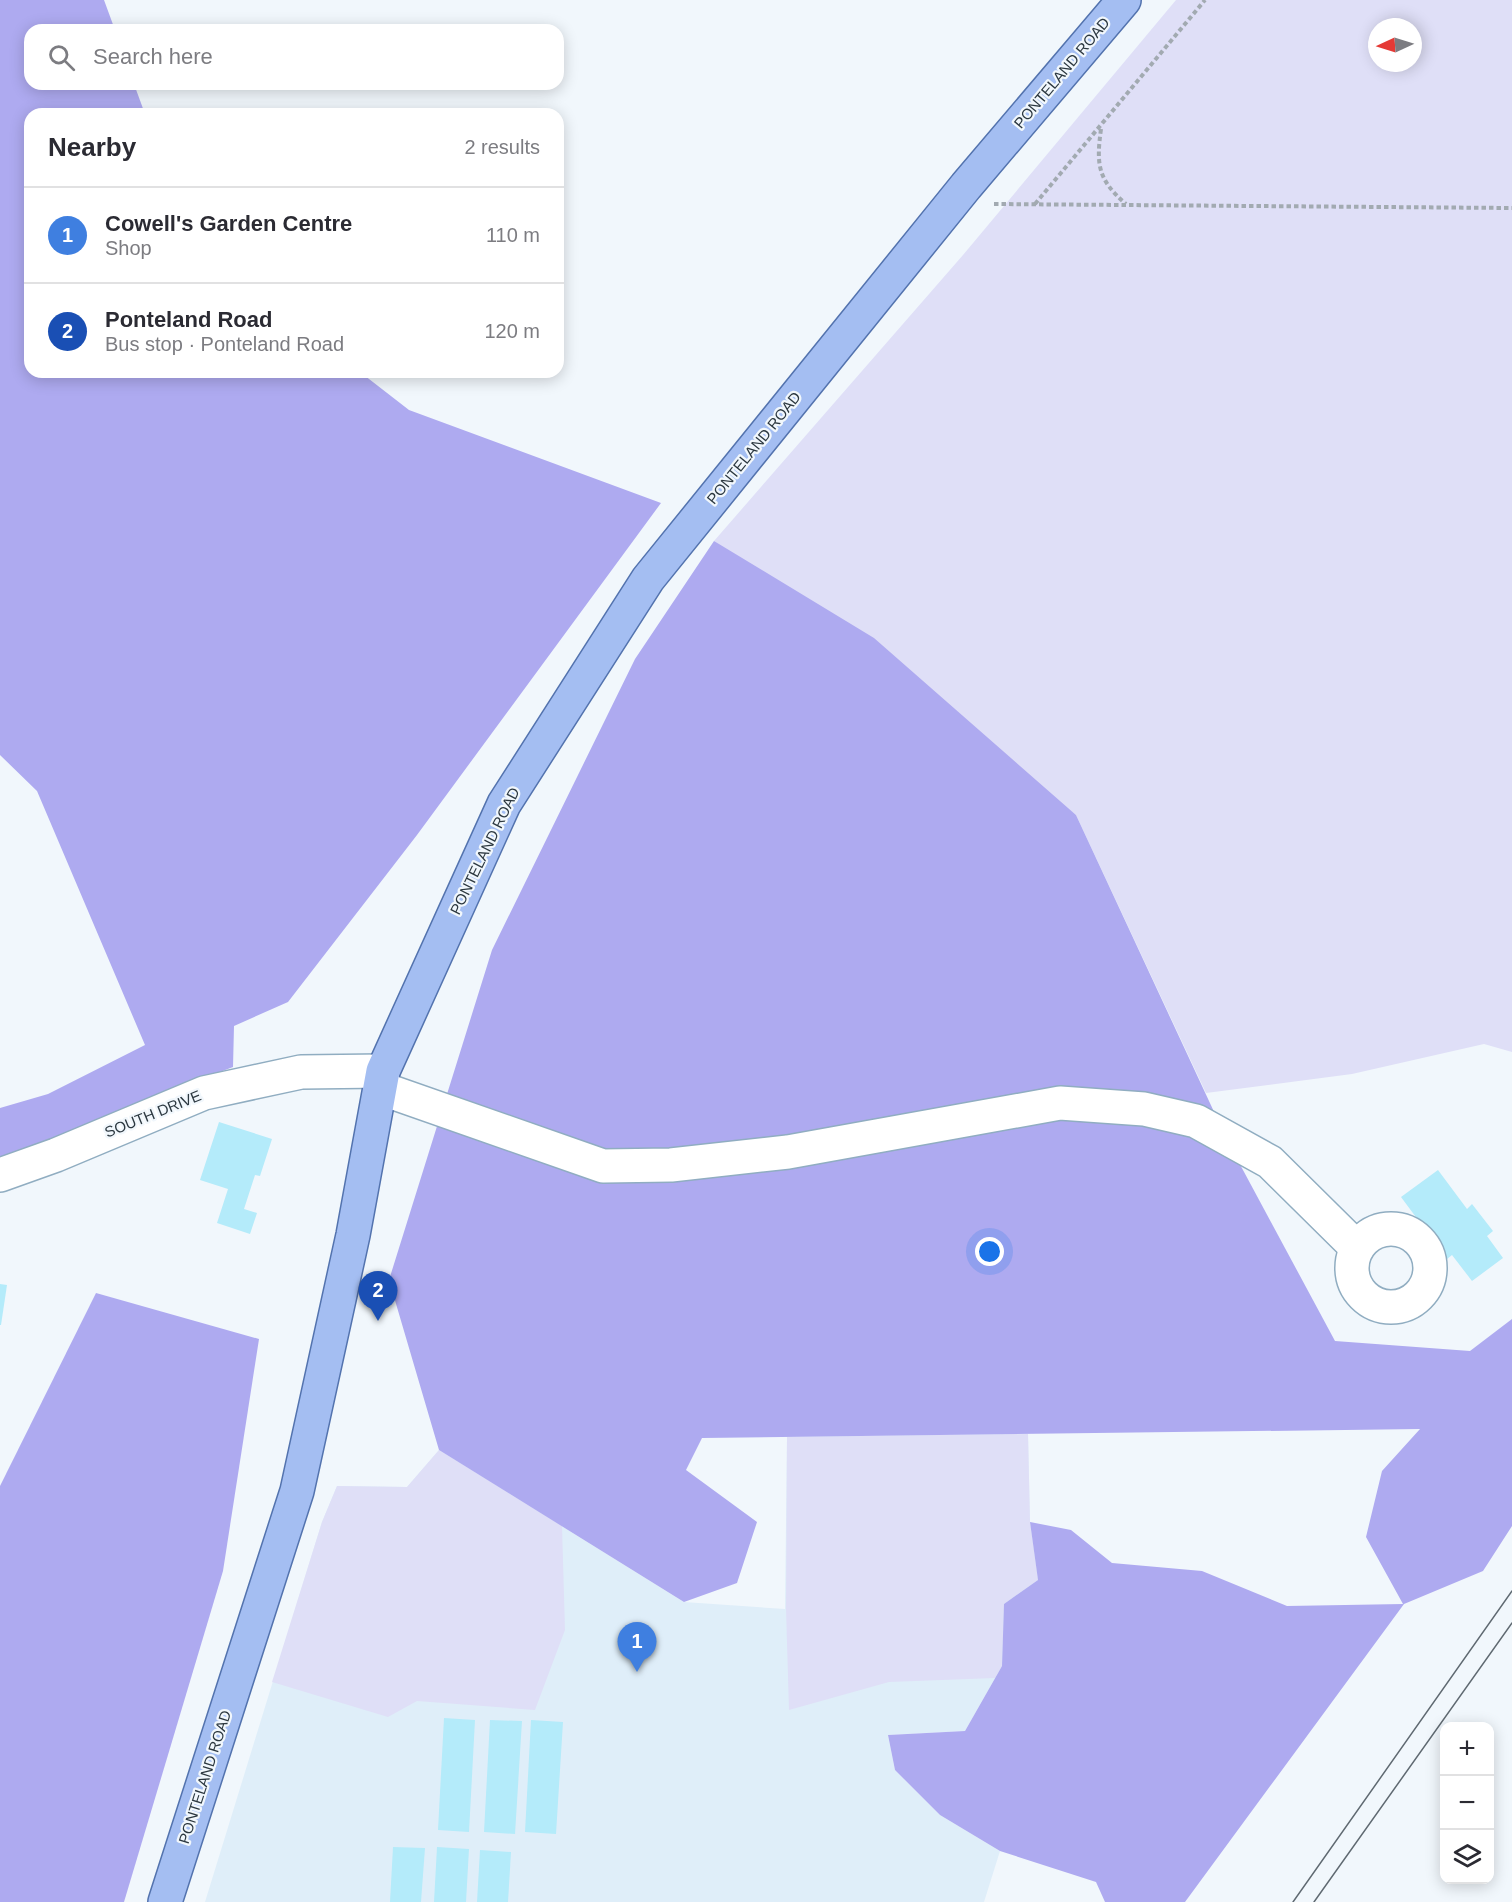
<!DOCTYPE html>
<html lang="en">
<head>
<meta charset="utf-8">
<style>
	:root { --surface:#fff; --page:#f2f2f3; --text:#2b2b33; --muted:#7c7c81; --line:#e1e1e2; --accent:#6c8335 }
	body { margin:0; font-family:Helvetica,sans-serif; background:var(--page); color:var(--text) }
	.controls { position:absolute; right:18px; bottom:18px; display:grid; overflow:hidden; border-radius:12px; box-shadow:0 3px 15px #0003 }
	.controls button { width:54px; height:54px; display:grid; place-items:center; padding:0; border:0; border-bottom:2px solid var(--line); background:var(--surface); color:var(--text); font:30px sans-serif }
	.compass { position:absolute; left:1368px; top:18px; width:54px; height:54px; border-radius:50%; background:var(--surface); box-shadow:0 3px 15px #0003; rotate:266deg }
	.you { position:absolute; left:990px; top:1252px; width:21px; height:21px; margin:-15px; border:4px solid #fff; border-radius:50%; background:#1a73e8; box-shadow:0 0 0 9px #1a73e833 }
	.badge { display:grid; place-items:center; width:39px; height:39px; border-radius:50%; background:var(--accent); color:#fff; font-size:20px; font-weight:700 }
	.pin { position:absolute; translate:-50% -50px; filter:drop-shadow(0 2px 3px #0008) }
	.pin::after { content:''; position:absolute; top:32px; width:21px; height:18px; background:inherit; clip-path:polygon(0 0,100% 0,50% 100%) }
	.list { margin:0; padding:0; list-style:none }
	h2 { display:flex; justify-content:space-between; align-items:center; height:78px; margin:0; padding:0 24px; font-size:26px }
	h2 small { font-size:20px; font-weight:400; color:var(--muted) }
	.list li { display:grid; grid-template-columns:39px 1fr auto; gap:18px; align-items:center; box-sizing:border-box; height:96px; padding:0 24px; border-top:2px solid var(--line) }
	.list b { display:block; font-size:22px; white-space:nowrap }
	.list p { margin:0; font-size:20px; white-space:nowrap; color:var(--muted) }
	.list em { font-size:20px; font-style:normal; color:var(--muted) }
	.icon { flex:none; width:33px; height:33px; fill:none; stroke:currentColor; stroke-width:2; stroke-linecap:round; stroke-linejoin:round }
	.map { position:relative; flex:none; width:1512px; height:1902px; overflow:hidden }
	.search { position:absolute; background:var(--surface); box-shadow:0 3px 15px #0003; left:24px; top:24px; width:540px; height:66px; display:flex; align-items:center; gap:15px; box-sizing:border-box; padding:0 21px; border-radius:18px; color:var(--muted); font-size:22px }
	.panel { position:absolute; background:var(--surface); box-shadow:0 3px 15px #0003; left:24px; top:108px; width:540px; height:270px; border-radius:18px }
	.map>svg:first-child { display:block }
	.built { fill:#dfeef9 }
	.green { fill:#dfdff7; fill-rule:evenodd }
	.forest { fill:#aeaaf0 }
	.building { fill:#b4ebfa }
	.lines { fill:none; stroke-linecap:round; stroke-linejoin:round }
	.minor-casing { stroke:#90adc1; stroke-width:36 }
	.major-casing { stroke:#5373ae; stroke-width:36 }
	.path { stroke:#a2aab1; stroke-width:4; stroke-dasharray:4.5 3; stroke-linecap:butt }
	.minor { stroke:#fff; stroke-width:33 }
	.major { stroke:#a4bef2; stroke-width:33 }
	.tram { stroke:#5f6971; stroke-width:1.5 }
	.labels { text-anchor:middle; stroke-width:4.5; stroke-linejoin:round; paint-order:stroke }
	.street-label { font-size:15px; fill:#2c3840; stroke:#f1f7fc }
</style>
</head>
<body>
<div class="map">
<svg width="1512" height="1902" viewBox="0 0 1512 1902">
	<rect width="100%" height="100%" fill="#f1f7fc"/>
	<!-- built -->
	<polygon class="built" points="1028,1434 1030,1522 1038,1580 1002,1666 965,1731 888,1735 895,1770 940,1815 1000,1851 984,1902 205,1902 322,1522 337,1486 407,1487 439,1450 684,1602 785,1609 787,1437"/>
	<!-- green -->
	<g class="green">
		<path d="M1176 0H1512V1052L1484 1044 1352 1074 1206 1093 1076 815 714 541 963 255ZM1377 27H1413V63H1377Z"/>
		<polygon points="1028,1434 1030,1522 1038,1580 1004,1604 1002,1666 995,1678 889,1682 789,1710 786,1609 787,1437"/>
		<polygon points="439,1450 562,1526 565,1630 535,1710 417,1701 388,1717 272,1682 322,1522 337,1486 407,1487"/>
	</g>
	<!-- forest -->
	<g class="forest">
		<polygon points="0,0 104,0 115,30 30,30 30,84 134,84 145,114 30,114 30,372 360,372 409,410 661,503 417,835 288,1002 234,1026 233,1067 110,1114 51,1144 0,1162 0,1108 48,1094 145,1045 37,791 0,755"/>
		<polygon points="714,541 874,638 1076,815 1229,1144 1335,1341 1470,1351 1512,1319 1512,1526 1483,1571 1404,1604 1185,1902 1105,1902 1096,1882 1000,1851 940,1815 895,1770 888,1735 965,1731 1002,1666 1004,1604 1038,1580 1030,1522 1071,1530 1112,1563 1202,1571 1287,1606 1403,1604 1366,1537 1382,1471 1420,1429 702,1438 686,1470 757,1522 737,1583 684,1602 439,1450 389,1280 492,950 635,659"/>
		<polygon points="96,1293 259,1339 223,1571 124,1902 0,1902 0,1486"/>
	</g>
	<!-- building -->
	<g class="building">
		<polygon points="219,1122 272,1139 260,1176 255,1175 244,1209 257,1213 250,1234 217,1223 228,1189 200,1180"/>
		<polygon points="1438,1170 1467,1209 1472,1204 1493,1231 1487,1236 1503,1258 1472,1281 1452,1255 1447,1259 1401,1197"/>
		<polygon points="0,1284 7,1285 1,1325 0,1325"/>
		<polygon points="444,1718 475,1720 469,1832 438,1830"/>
		<polygon points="490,1720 522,1721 515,1834 484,1832"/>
		<polygon points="531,1720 563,1722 556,1834 525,1832"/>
		<polygon points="393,1847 425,1848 421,1902 390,1902"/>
		<polygon points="437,1847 469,1849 466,1902 434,1902"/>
		<polygon points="480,1850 511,1852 508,1902 477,1902"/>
	</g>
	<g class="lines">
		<defs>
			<g id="minor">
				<polyline points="380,1088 603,1166 671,1165 788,1152 1060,1103 1144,1109 1196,1121 1270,1162 1357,1248"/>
				<polyline points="0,1175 56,1155 204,1093 301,1072 383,1071"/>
				<circle cx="1391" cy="1268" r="39"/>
			</g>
			<polyline id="major" points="165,1902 297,1491 353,1235 383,1071 504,804 648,579 966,186 1124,0"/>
		</defs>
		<!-- minor casing -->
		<use href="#minor" class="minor-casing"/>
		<!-- major casing -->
		<use href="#major" class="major-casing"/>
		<!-- path -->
		<g class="path">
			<path d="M1101 129C1096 165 1098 180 1126 204"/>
			<polyline points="994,204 1512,208"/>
			<polyline points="1035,204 1205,0"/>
		</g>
		<!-- minor -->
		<use href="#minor" class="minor"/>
		<!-- major -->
		<use href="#major" class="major"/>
		<!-- tram -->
		<g class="tram">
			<polyline points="1293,1902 1512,1591"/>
			<polyline points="1314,1902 1512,1623"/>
		</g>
	</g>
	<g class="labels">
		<!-- street labels -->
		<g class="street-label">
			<text transform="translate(1062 73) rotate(-50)" y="5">PONTELAND ROAD</text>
			<text transform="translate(754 448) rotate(-51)" y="5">PONTELAND ROAD</text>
			<text transform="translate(485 851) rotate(-64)" y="5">PONTELAND ROAD</text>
			<text transform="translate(153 1114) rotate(-22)" y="5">SOUTH DRIVE</text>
			<text transform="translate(205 1777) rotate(-72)" y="5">PONTELAND ROAD</text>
		</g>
	</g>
</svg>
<div class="controls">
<button>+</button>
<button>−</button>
<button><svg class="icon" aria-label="layers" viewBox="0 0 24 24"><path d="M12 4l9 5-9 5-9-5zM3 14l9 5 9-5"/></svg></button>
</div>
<svg class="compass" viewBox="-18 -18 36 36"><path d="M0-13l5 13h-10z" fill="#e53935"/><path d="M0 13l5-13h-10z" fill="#7c7c81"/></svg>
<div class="you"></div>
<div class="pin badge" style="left:637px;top:1672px;background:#3f7fe0">1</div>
<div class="pin badge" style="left:378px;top:1321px;background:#1a4fb4">2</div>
<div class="search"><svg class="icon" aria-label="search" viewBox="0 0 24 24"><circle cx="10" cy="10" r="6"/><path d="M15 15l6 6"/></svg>Search here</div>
<section class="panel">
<h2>Nearby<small>2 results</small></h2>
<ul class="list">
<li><span class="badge" style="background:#3f7fe0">1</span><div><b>Cowell's Garden Centre</b><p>Shop</p></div><em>110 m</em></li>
<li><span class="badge" style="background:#1a4fb4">2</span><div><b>Ponteland Road</b><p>Bus stop · Ponteland Road</p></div><em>120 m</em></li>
</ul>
</section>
</div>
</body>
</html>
